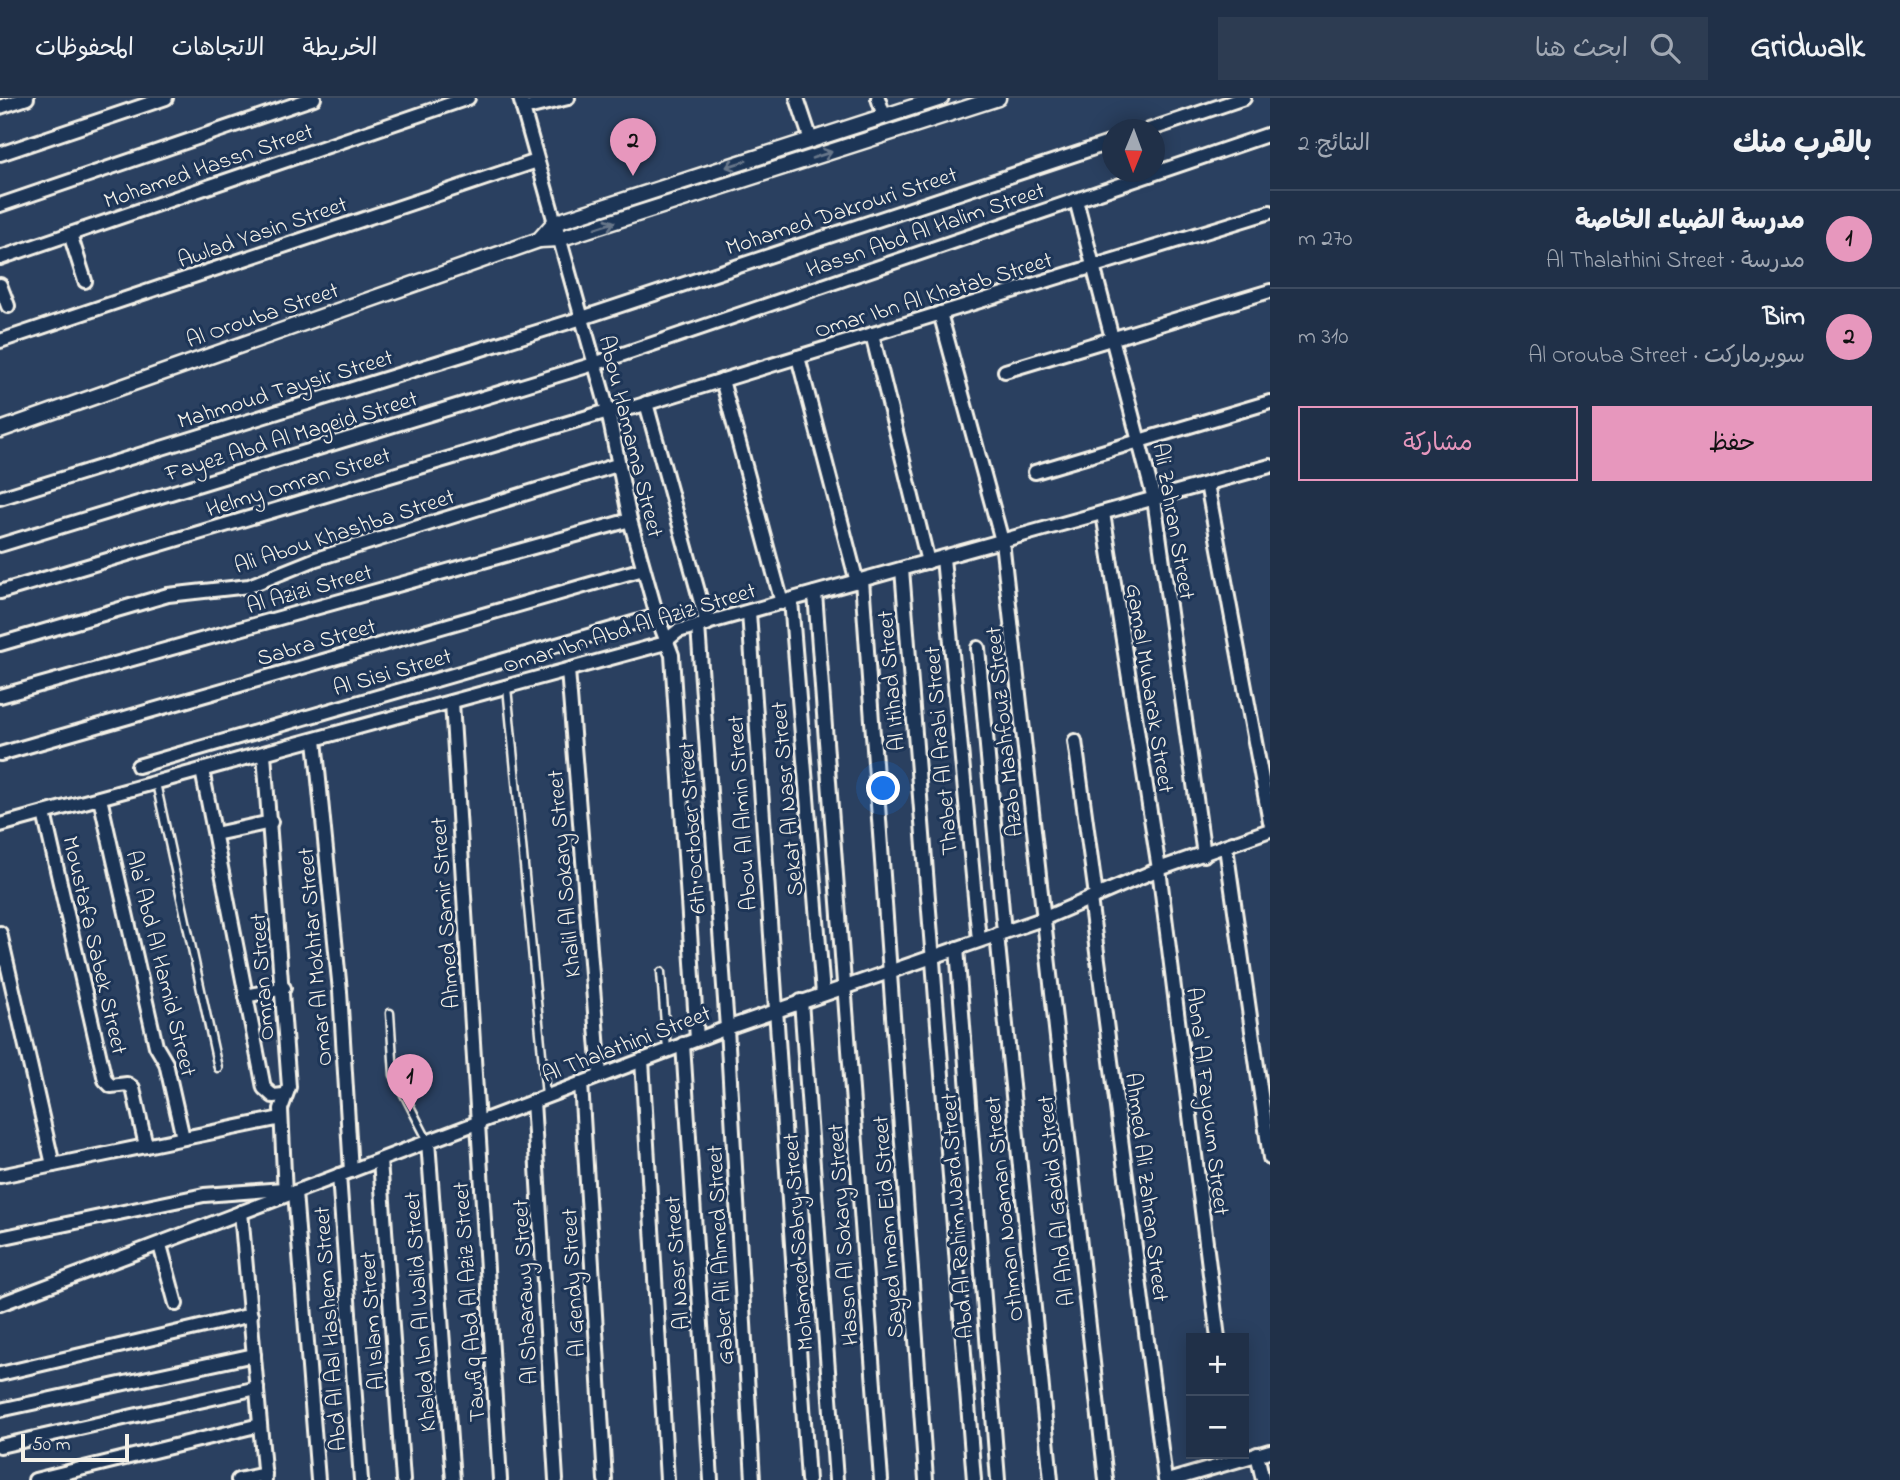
<!DOCTYPE html>
<html lang="ar">
<head>
<meta charset="utf-8">
<style>
	:root { --surface:#203048; --page:#2d3c52; --text:#f1f3f6; --muted:#a2a9b4; --line:#3d4b60; --accent:#e797bd }
	body { margin:0; font-family:"Indie Flower","Playpen Sans Arabic",sans-serif; background:var(--page); color:var(--text); direction:rtl }
	.controls { position:absolute; right:21px; bottom:21px; display:grid; overflow:hidden; border-radius:0px; box-shadow:0 4px 18px #0003 }
	.controls button { width:63px; height:63px; display:grid; place-items:center; padding:0; border:0; border-bottom:2px solid var(--line); background:var(--surface); color:var(--text); font:35px sans-serif }
	.compass { position:absolute; left:1102px; top:21px; width:63px; height:63px; border-radius:50%; background:var(--surface); box-shadow:0 4px 18px #0003; rotate:181deg }
	.scale { position:absolute; left:21px; bottom:18px; width:108px; box-sizing:border-box; padding-left:7px; border:4px solid #f4f1e8; border-top:0; font-size:19px; line-height:24px; white-space:nowrap; color:#f4f1e8; -webkit-text-stroke:5px #1d3557; paint-order:stroke }
	.you { position:absolute; left:884px; top:691px; width:24px; height:24px; margin:-18px; border:5px solid #fff; border-radius:50%; background:#1a73e8; box-shadow:0 0 0 10px #1a73e833 }
	.badge { display:grid; place-items:center; width:46px; height:46px; border-radius:50%; background:var(--accent); color:#111; font-size:23px; font-weight:700 }
	.pin { position:absolute; translate:-50% -58px; filter:drop-shadow(0 2px 4px #0008) }
	.pin::after { content:''; position:absolute; top:37px; width:24px; height:21px; background:inherit; clip-path:polygon(0 0,100% 0,50% 100%) }
	.list { margin:0; padding:0; list-style:none }
	h2 { display:flex; justify-content:space-between; align-items:center; height:91px; margin:0; padding:0 28px; font-size:30px }
	h2 small { font-size:23px; font-weight:400; color:var(--muted) }
	.list li { display:grid; grid-template-columns:46px 1fr auto; gap:21px; align-items:center; box-sizing:border-box; height:98px; padding:0 28px; border-top:2px solid var(--line) }
	.list b { display:block; font-size:26px; white-space:nowrap }
	.list p { margin:0; font-size:23px; white-space:nowrap; color:var(--muted) }
	.list em { font-size:23px; font-style:normal; color:var(--muted) }
	.actions { display:flex; gap:14px; padding:21px 28px }
	.actions a { flex:1; padding:16px 0; border:2px solid var(--accent); border-radius:0px; text-align:center; font-size:24px; color:var(--accent) }
	.actions .main { background:var(--accent); color:#111 }
	.icon { flex:none; width:38px; height:38px; fill:none; stroke:currentColor; stroke-width:2; stroke-linecap:round; stroke-linejoin:round }
	.map { position:relative; flex:none; width:1270px; height:1382px; overflow:hidden; direction:ltr }
	header { display:flex; align-items:center; gap:42px; box-sizing:border-box; height:98px; padding:0 35px; background:var(--surface); border-bottom:2px solid var(--line) }
	header strong { font-size:33px }
	nav { display:flex; gap:38px; margin-inline-start:auto; font-size:24px }
	.search { width:490px; height:63px; background:var(--page); display:flex; align-items:center; gap:18px; box-sizing:border-box; padding:0 24px; border-radius:0px; color:var(--muted); font-size:26px }
	main { display:flex }
	aside { flex:1; background:var(--surface) }
	.map>svg:first-child { display:block }
	.lines { fill:none; stroke-linecap:round; stroke-linejoin:round }
	.service-casing { stroke:#f4f1e8; stroke-width:11 }
	.minor-casing { stroke:#f4f1e8; stroke-width:18 }
	.tertiary-casing { stroke:#f4f1e8; stroke-width:19 }
	.service { stroke:#1d3557; stroke-width:6 }
	.minor { stroke:#1d3557; stroke-width:12 }
	.tertiary { stroke:#1d3557; stroke-width:14 }
	.oneway { stroke:#68778a }
	.labels { text-anchor:middle; stroke-width:6; stroke-linejoin:round; paint-order:stroke }
	.street-label { font-size:23px; fill:#f4f1e8; stroke:#1d3557 }
</style>
</head>
<body>
<header>
<strong>Gridwalk</strong>
<div class="search"><svg class="icon" aria-label="search" viewBox="0 0 24 24"><circle cx="10" cy="10" r="6"/><path d="M15 15l6 6"/></svg>ابحث هنا</div>
<nav><a>الخريطة</a><a>الاتجاهات</a><a>المحفوظات</a></nav>
</header>
<main>
<aside>
<h2>بالقرب منك<small>النتائج: 2</small></h2>
<ul class="list">
<li><span class="badge">1</span><div><b>مدرسة الضياء الخاصة</b><p>مدرسة · Al Thalathini Street</p></div><em>270 m</em></li>
<li><span class="badge">2</span><div><b>Bim</b><p>سوبرماركت · Al Orouba Street</p></div><em>310 m</em></li>
</ul>
<div class="actions"><a class="main">حفظ</a><a>مشاركة</a></div>
</aside>
<div class="map">
<svg width="1270" height="1382" viewBox="0 0 1270 1382">
	<rect width="100%" height="100%" fill="#2a4060"/>
	<filter id="ink" filterUnits="userSpaceOnUse"><feTurbulence type="fractalNoise" baseFrequency=".0143" numOctaves="2"/><feDisplacementMap in="SourceGraphic" scale="14" xChannelSelector="R" yChannelSelector="G"/><feConvolveMatrix kernelMatrix="1 2 1 2 8 2 1 2 1" color-interpolation-filters="sRGB"/></filter>
	<g filter="url(#ink)">
		<g class="lines">
			<defs>
				<g id="service">
					<polyline points="507,589 546,998"/>
					<polyline points="156,685 218,970"/>
					<polyline points="661,874 667,952"/>
					<polyline points="390,915 394,977 428,1043"/>
				</g>
				<g id="minor">
					<polyline points="520,0 608,313 630,422 657,518 672,557 697,941"/>
					<polyline points="797,0 811,42"/>
					<polyline points="878,0 884,18"/>
					<polyline points="0,9 27,0"/>
					<polyline points="523,11 568,0"/>
					<polyline points="1149,32 1244,0"/>
					<polyline points="0,56 166,0"/>
					<polyline points="1076,102 1154,401 1204,757"/>
					<polyline points="0,107 314,0"/>
					<polyline points="70,136 85,183"/>
					<polyline points="0,160 468,0"/>
					<polyline points="0,187 8,208"/>
					<polyline points="940,215 1002,443 1106,1382"/>
					<polyline points="872,236 928,464"/>
					<polyline points="0,243 537,63"/>
					<polyline points="798,259 857,484"/>
					<polyline points="1005,273 1270,193"/>
					<polyline points="722,282 782,505"/>
					<polyline points="646,305 707,526"/>
					<polyline points="1035,374 1270,304"/>
					<polyline points="1207,386 1270,724"/>
					<polyline points="0,400 582,220 1112,44"/>
					<polyline points="1103,415 1159,771 1218,1240"/>
					<polyline points="0,447 594,266 1270,36"/>
					<polyline points="943,460 979,842"/>
					<polyline points="902,471 974,1382"/>
					<polyline points="862,482 926,1382"/>
					<polyline points="0,494 608,313 635,309 1270,114"/>
					<polyline points="815,495 881,1382"/>
					<polyline points="791,502 823,896"/>
					<polyline points="749,514 808,1382"/>
					<polyline points="698,528 727,930 753,1382"/>
					<polyline points="0,546 168,497 249,488 316,461 617,367"/>
					<polyline points="978,550 1004,834"/>
					<polyline points="568,572 600,978"/>
					<polyline points="0,598 630,422"/>
					<polyline points="452,604 500,1382"/>
					<polyline points="315,642 340,893 351,1073"/>
					<polyline points="1075,643 1096,798"/>
					<polyline points="0,656 643,471"/>
					<polyline points="264,656 289,989 281,1011 285,1097"/>
					<polyline points="138,668 657,518"/>
					<polyline points="202,672 264,990 273,998 284,997"/>
					<polyline points="100,700 156,948 166,965 183,1040"/>
					<polyline points="44,715 105,982 111,988 127,986 133,990 146,1048"/>
					<polyline points="0,727 662,546 678,533 1270,368"/>
					<polyline points="215,736 271,724"/>
					<polyline points="1226,749 1270,1060"/>
					<polyline points="1090,800 1165,1382"/>
					<polyline points="0,835 53,1067"/>
					<polyline points="997,836 1051,1382"/>
					<polyline points="957,850 998,1382"/>
					<polyline points="246,898 284,890"/>
					<polyline points="801,903 836,1382"/>
					<polyline points="683,946 711,1382"/>
					<polyline points="642,962 667,1382"/>
					<polyline points="581,985 605,1382"/>
					<polyline points="533,1003 556,1382"/>
					<polyline points="428,1043 453,1382"/>
					<polyline points="380,1062 403,1382"/>
					<polyline points="339,1077 361,1382"/>
					<polyline points="0,1078 281,1020"/>
					<polyline points="295,1094 318,1382"/>
					<polyline points="241,1114 265,1382"/>
					<polyline points="0,1140 204,1097 284,1091"/>
					<polyline points="160,1147 176,1206"/>
					<polyline points="0,1206 727,930 1045,820 1159,771 1270,732"/>
					<polyline points="0,1276 251,1217"/>
					<polyline points="0,1312 254,1257"/>
					<polyline points="0,1348 257,1290"/>
					<polyline points="1257,1356 1263,1382"/>
					<polyline points="35,1382 260,1327"/>
					<polyline points="238,1382 265,1376"/>
					<polyline points="1171,1382 1270,1353"/>
				</g>
				<g id="tertiary">
					<polyline points="539,142 554,125 941,0"/>
					<polyline points="0,332 539,142 559,141 998,0"/>
				</g>
			</defs>
			<!-- service casing -->
			<use href="#service" class="service-casing"/>
			<!-- minor casing -->
			<use href="#minor" class="minor-casing"/>
			<!-- tertiary casing -->
			<use href="#tertiary" class="tertiary-casing"/>
			<!-- service -->
			<use href="#service" class="service"/>
			<!-- minor -->
			<use href="#minor" class="minor"/>
			<!-- tertiary -->
			<use href="#tertiary" class="tertiary"/>
		</g>
		<!-- one-way arrows -->
		<defs><path id="oneway-shaft" d="M-6 0H5M1.5-3L5.5 0L1.5 3" fill="none" stroke-width="1.6" stroke-linecap="round" stroke-linejoin="round" transform="scale(1.75)"/></defs>
		<g class="oneway">
			<use href="#oneway-shaft" transform="translate(822 57) rotate(-18)"/>
			<use href="#oneway-shaft" transform="translate(736 66) rotate(162)"/>
			<use href="#oneway-shaft" transform="translate(605 127) rotate(-18)"/>
		</g>
	</g>
	<g class="labels">
		<!-- street labels -->
		<g class="street-label">
			<text transform="translate(208 67) rotate(-19)" y="8">Mohamed Hassn Street</text>
			<text transform="translate(841 112) rotate(-18)" y="8">Mohamed Dakrouri Street</text>
			<text transform="translate(925 131) rotate(-19)" y="8">Hassn Abd Al Halim Street</text>
			<text transform="translate(262 133) rotate(-19)" y="8">Awlad Yasin Street</text>
			<text transform="translate(933 196) rotate(-17)" y="8">Omar Ibn Al Khatab Street</text>
			<text transform="translate(262 216) rotate(-19)" y="8">Al Orouba Street</text>
			<text transform="translate(285 290) rotate(-17)" y="8">Mahmoud Taysir Street</text>
			<text transform="translate(291 337) rotate(-17)" y="8">Fayez Abd Al Mageid Street</text>
			<text transform="translate(632 338) rotate(76)" y="8">Abou Hamama Street</text>
			<text transform="translate(298 383) rotate(-17)" y="8">Helmy Omran Street</text>
			<text transform="translate(1175 423) rotate(80)" y="8">Ali Zahran Street</text>
			<text transform="translate(344 432) rotate(-18)" y="8">Ali Abou Khashba Street</text>
			<text transform="translate(309 490) rotate(-16)" y="8">Al Azizi Street</text>
			<text transform="translate(629 529) rotate(-17)" y="8">Omar Ibn Abd Al Aziz Street</text>
			<text transform="translate(316 543) rotate(-16)" y="8">Sabra Street</text>
			<text transform="translate(392 573) rotate(-16)" y="8">Al Sisi Street</text>
			<text transform="translate(890 583) rotate(-95)" y="8">Al Itihad Street</text>
			<text transform="translate(1151 590) rotate(81)" y="8">Gamal Mubarak Street</text>
			<text transform="translate(1003 634) rotate(-96)" y="8">Azab Maahfouz Street</text>
			<text transform="translate(940 653) rotate(-95)" y="8">Thabet Al Arabi Street</text>
			<text transform="translate(786 701) rotate(-95)" y="8">Sekat Al Nasr Street</text>
			<text transform="translate(741 715) rotate(-94)" y="8">Abou Al Almin Street</text>
			<text transform="translate(691 730) rotate(-94)" y="8">6th October Street</text>
			<text transform="translate(563 776) rotate(-95)" y="8">Khalil Al Sokary Street</text>
			<text transform="translate(444 815) rotate(-94)" y="8">Ahmed Samir Street</text>
			<text transform="translate(96 847) rotate(77)" y="8">Moustafa Sabek Street</text>
			<text transform="translate(314 859) rotate(-95)" y="8">Omar Al Mokhtar Street</text>
			<text transform="translate(162 865) rotate(76)" y="8">Ala' Abd Al Hamid Street</text>
			<text transform="translate(261 879) rotate(-94)" y="8">Omran Street</text>
			<text transform="translate(626 945) rotate(-21)" y="8">Al Thalathini Street</text>
			<text transform="translate(1209 1003) rotate(83)" y="8">Abna' Al Fayoum Street</text>
			<text transform="translate(1148 1089) rotate(83)" y="8">Ahmed Ali Zahran Street</text>
			<text transform="translate(1055 1103) rotate(-96)" y="8">Al Ahd Al Gadid Street</text>
			<text transform="translate(1003 1111) rotate(-96)" y="8">Othman Noaman Street</text>
			<text transform="translate(956 1118) rotate(-94)" y="8">Abd Al Rahim Ward Street</text>
			<text transform="translate(887 1129) rotate(-94)" y="8">Sayed Imam Eid Street</text>
			<text transform="translate(842 1137) rotate(-94)" y="8">Hassn Al Sokary Street</text>
			<text transform="translate(797 1144) rotate(-94)" y="8">Mohamed Sabry Street</text>
			<text transform="translate(719 1157) rotate(-93)" y="8">Gaber Ali Ahmed Street</text>
			<text transform="translate(676 1165) rotate(-94)" y="8">Al Nasr Street</text>
			<text transform="translate(572 1185) rotate(-93)" y="8">Al Gendy Street</text>
			<text transform="translate(524 1194) rotate(-93)" y="8">Al Shaarawy Street</text>
			<text transform="translate(468 1204) rotate(-94)" y="8">Tawfiq Abd Al Aziz Street</text>
			<text transform="translate(419 1214) rotate(-94)" y="8">Khaled Ibn Al Walid Street</text>
			<text transform="translate(371 1223) rotate(-94)" y="8">Al Islam Street</text>
			<text transform="translate(329 1231) rotate(-94)" y="8">Abd Al Aal Hashem Street</text>
		</g>
	</g>
</svg>
<div class="controls">
<button>+</button>
<button>−</button>
</div>
<svg class="compass" viewBox="-18 -18 36 36"><path d="M0-13l5 13h-10z" fill="#e53935"/><path d="M0 13l5-13h-10z" fill="#a2a9b4"/></svg>
<div class="scale">50 m</div>
<div class="you"></div>
<div class="pin badge" style="left:410px;top:1014px">1</div>
<div class="pin badge" style="left:633px;top:78px">2</div>
</div>
</main>
</body>
</html>
